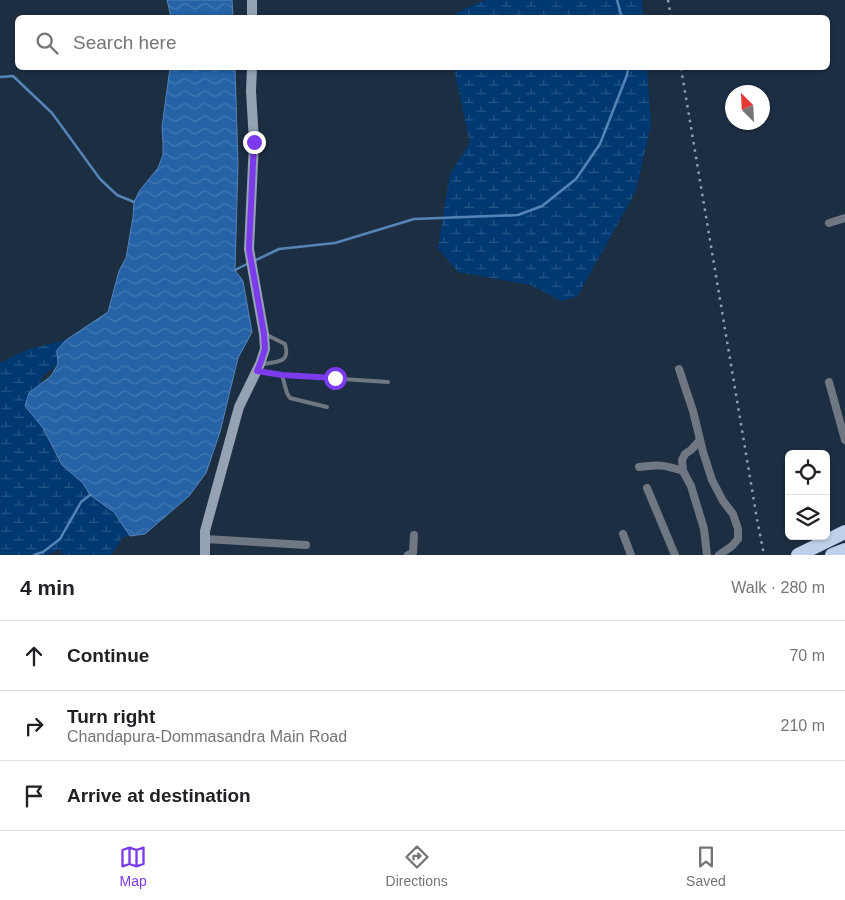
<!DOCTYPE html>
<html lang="en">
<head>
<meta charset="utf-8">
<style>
	:root { --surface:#fff; --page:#f2f2f2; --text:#202124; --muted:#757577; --line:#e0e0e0; --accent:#7c3aed }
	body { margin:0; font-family:Arial,sans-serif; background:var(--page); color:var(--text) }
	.controls { position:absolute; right:15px; bottom:15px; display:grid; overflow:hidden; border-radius:8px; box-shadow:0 1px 4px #0004 }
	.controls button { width:45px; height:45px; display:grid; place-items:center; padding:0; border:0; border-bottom:1px solid var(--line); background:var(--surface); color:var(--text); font:25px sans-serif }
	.compass { position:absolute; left:725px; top:85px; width:45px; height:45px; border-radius:50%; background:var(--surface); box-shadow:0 1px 4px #0004; rotate:336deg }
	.stop { position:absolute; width:15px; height:15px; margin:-11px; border:4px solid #7c3aed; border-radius:50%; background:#fff }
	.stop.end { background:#7c3aed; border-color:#fff; box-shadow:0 1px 5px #0008 }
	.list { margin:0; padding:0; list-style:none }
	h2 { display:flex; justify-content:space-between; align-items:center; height:65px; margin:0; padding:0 20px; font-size:21px }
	h2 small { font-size:16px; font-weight:400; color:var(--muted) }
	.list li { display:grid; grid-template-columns:32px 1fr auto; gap:15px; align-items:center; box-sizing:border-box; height:70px; padding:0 20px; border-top:1px solid var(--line) }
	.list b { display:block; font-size:19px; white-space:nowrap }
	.list p { margin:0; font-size:16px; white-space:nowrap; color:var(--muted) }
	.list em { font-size:16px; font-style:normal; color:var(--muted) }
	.icon { flex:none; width:28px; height:28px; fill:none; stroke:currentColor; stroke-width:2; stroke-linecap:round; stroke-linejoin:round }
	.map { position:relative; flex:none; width:845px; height:555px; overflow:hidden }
	.search { position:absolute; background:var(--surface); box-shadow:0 1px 4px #0004; left:15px; right:15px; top:15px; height:55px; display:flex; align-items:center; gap:12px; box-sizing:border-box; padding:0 18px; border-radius:8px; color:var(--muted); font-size:19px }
	.sheet { height:275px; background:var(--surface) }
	nav { display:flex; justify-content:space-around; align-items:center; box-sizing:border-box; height:70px; border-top:1px solid var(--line); background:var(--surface); font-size:14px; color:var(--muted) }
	nav a { display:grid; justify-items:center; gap:2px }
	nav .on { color:var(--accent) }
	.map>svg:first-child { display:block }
	.wetland { fill:url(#wetland-marsh) }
	.water { fill:url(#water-waves); stroke:#5684b7 }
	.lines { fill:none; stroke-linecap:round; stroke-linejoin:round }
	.stream { stroke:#5684b7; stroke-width:2.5 }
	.service { stroke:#6f7782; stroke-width:4 }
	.minor { stroke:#6f7782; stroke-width:8 }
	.secondary { stroke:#94a2b3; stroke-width:10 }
	.trunk { stroke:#bdd2ea; stroke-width:14 }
	.rail { stroke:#929faf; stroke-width:2.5; stroke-dasharray:2.5 5; stroke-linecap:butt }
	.route { stroke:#7c3aed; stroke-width:6 }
</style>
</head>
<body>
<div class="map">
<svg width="845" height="555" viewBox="0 0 845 555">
	<defs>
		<pattern id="wetland-marsh" width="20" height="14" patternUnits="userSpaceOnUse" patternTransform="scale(1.25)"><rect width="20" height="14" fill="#003972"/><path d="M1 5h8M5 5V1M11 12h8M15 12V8" fill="none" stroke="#245586"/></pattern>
		<pattern id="water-waves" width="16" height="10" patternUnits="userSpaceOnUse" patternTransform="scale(1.25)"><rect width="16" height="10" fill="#2562a6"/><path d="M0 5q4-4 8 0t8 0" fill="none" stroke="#4378b2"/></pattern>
	</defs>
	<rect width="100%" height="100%" fill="#1c2e42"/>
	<!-- wetland -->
	<g class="wetland">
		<polygon points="485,0 642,0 643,17 455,17 456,13"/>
		<polygon points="454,68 647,68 651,124 636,191 577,297 561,301 531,285 458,272 438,248 450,174 470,143"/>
		<polygon points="66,340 58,364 43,376 40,384 43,428 57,458 62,465 83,483 90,495 116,509 130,536 123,537 111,555 63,555 60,549 47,555 0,555 0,363 26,350"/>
	</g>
	<!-- water -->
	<g class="water">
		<polygon points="167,0 232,0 233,17 171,17"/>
		<polygon points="170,68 235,68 238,165 235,270 243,281 252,332 238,358 220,432 206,473 189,496 145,534 130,536 114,512 90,495 83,483 62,465 43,428 25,406 29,393 51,376 58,364 57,350 66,340 108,312 119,271 126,258 133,217 134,202 140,190 158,168 163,155 163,142 162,127"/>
	</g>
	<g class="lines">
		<!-- stream -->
		<g class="stream">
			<polyline points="617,0 622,18"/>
			<polyline points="0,77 13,76 52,113 100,179 117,195 134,202"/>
			<polyline points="254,261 279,249 335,243 414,219 518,215 542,206 576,179 600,144 627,75 628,68"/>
			<polyline points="235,270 249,263"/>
			<polyline points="34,555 43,552 60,539 81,502 90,495"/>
		</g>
		<!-- service -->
		<g class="service">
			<path d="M262 364C277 362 291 363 285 344L265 334"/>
			<polyline points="259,371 282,375 388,382"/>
			<polyline points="282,375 287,393 290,398 327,407"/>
		</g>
		<!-- minor -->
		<g class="minor">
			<polyline points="829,223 845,218"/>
			<polyline points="679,369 693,411 703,452 712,480 723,501 733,514 738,529 738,539 732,546 719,555"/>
			<polyline points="829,382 845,440"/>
			<polyline points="700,440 691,450 685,454 682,460 683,471 691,486 704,529 707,555"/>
			<path d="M639 467C658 464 665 465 683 471"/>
			<polyline points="647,488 675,555"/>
			<polyline points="623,534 631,555"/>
			<polyline points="205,539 306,545"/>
			<polyline points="408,555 413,553 414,535"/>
		</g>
		<!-- secondary -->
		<g class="secondary">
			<polyline points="252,18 252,0"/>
			<polyline points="205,555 205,531 239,407 260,364 265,349 264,334 249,249 254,142 251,91 252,68"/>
		</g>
		<!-- trunk -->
		<g class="trunk">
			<polyline points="798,555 845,532"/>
			<polyline points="832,555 845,550"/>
		</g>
		<!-- rail -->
		<g class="rail">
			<polyline points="668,0 671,18"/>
			<polyline points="681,68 757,519 764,555"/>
		</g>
	</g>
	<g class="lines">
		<!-- route -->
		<polyline class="route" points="254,142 249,249 264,334 265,349 260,364 257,371 282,375 335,378"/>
	</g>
</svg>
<div class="controls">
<button><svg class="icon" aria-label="locate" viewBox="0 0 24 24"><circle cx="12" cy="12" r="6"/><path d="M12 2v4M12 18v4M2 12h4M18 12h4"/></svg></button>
<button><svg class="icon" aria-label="layers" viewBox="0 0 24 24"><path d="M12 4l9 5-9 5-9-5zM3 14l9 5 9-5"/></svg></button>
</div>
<svg class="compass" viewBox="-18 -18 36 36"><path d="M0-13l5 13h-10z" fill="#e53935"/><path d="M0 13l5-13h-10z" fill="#757577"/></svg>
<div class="stop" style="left:335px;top:378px"></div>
<div class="stop end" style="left:254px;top:142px"></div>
<div class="search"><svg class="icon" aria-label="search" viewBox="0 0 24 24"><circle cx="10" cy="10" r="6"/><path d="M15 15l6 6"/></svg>Search here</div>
</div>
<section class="sheet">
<h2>4 min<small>Walk · 280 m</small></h2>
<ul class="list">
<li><svg class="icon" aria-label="ahead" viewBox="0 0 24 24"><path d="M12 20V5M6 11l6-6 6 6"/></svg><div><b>Continue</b></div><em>70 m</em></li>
<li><svg class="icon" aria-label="right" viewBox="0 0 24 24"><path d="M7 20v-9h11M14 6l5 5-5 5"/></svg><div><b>Turn right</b><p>Chandapura-Dommasandra Main Road</p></div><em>210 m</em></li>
<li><svg class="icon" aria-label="arrive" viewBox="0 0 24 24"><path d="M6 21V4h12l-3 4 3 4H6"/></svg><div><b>Arrive at destination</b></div></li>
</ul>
</section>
<nav>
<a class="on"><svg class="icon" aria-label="map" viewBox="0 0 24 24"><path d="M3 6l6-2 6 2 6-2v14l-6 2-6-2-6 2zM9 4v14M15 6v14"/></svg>Map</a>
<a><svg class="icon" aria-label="directions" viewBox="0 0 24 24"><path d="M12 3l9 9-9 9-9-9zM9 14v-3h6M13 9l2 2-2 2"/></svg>Directions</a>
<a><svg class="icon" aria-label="saved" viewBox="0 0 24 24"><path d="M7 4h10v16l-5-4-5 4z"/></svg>Saved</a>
</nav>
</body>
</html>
